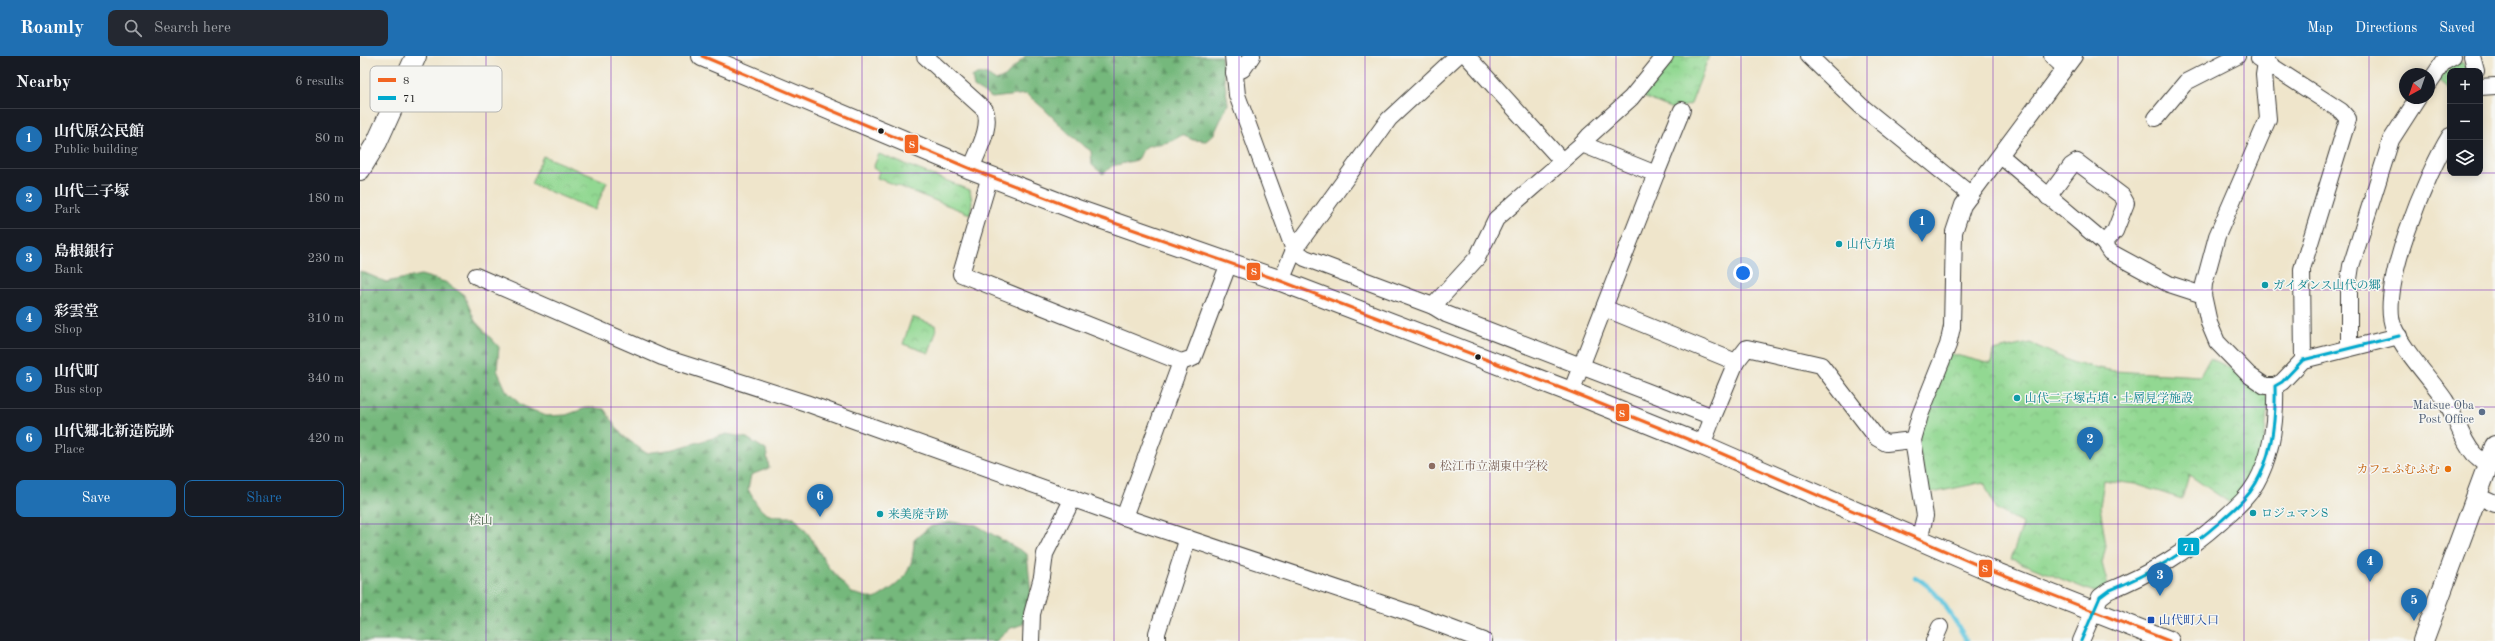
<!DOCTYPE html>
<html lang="en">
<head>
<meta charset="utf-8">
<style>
	:root { --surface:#171b24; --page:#242831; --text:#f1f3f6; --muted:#9ea1a6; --line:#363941; --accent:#1f6fb2 }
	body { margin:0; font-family:"Old Standard TT","Noto Serif JP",serif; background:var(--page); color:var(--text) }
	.controls { position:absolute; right:12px; top:12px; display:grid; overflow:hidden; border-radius:8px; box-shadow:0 2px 10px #0003 }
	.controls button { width:36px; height:36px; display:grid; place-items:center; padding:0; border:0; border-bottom:1px solid var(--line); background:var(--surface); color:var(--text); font:20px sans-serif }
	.compass { position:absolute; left:2039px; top:12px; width:36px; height:36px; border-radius:50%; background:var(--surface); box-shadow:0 2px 10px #0003; rotate:220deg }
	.you { position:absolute; left:1383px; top:217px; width:14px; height:14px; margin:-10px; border:3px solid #fff; border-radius:50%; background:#1a73e8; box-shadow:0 0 0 6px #1a73e833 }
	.badge { display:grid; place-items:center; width:26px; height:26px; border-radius:50%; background:var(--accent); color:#fff; font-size:13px; font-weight:700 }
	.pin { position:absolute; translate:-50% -33px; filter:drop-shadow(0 1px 2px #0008) }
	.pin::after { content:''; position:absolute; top:21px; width:14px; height:12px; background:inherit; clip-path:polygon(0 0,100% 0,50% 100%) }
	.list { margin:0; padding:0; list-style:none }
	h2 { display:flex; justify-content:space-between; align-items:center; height:52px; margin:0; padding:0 16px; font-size:17px }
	h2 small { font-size:13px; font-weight:400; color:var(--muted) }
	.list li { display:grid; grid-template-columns:26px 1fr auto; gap:12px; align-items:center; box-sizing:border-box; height:60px; padding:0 16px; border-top:1px solid var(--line) }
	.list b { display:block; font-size:15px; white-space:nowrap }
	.list p { margin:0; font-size:13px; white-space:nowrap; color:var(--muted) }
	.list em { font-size:13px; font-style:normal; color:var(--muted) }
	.actions { display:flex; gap:8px; padding:12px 16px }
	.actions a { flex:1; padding:9px 0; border:1px solid var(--accent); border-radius:8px; text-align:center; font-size:14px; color:var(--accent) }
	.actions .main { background:var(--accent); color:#fff }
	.icon { flex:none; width:22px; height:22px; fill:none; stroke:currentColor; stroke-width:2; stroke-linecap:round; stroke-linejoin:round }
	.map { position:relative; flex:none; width:2135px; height:585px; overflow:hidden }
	header { display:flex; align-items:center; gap:24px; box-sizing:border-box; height:56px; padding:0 20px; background:var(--accent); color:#fff }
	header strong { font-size:19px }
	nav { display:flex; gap:22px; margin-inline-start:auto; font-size:14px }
	.search { width:280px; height:36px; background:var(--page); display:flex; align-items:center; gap:10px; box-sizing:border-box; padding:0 14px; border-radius:8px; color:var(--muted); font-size:15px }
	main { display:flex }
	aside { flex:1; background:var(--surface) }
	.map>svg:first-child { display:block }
	.forest { fill:url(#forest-firs); stroke:#486a4c }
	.park { fill:url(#park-crowns); stroke:#577a57 }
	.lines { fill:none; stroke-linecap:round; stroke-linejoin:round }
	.stream { stroke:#62c7e0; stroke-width:4.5 }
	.minor-casing { stroke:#3c3a36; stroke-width:18 }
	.tertiary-casing { stroke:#3c3a36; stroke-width:22 }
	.minor { stroke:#fff; stroke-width:16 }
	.tertiary { stroke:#fff; stroke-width:20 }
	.bus-1-casing { stroke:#f6f6f2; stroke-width:6 }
	.bus-2-casing { stroke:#f6f6f2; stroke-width:6 }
	.bus-1 { stroke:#f26522; stroke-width:3 }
	.bus-2 { stroke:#00a9ce; stroke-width:3 }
	.grid { fill:none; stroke:#7b2cbf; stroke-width:1; stroke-opacity:0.55 }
	.bus-dot { fill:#1c1c1c; stroke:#f6f6f2; stroke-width:1.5 }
	.culture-dot { fill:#0f9aa8; stroke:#f6f6f2; stroke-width:1.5 }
	.service-dot { fill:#5c6f8a; stroke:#f6f6f2; stroke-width:1.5 }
	.education-dot { fill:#8d6e63; stroke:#f6f6f2; stroke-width:1.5 }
	.food-dot { fill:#e8710a; stroke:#f6f6f2; stroke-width:1.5 }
	.transit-dot { fill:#1a4fb4; stroke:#f6f6f2; stroke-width:1.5 }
	.labels { text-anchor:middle; stroke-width:3; stroke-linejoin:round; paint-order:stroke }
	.culture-label { font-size:12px; fill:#0d838f; stroke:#f6f6f2; text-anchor:start }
	.service-label { font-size:12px; fill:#4e5e75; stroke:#f6f6f2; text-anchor:end }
	.education-label { font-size:12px; fill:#785e54; stroke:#f6f6f2; text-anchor:start }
	.food-label { font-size:12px; fill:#c56008; stroke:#f6f6f2; text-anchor:end }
	.park-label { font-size:12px; fill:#455e45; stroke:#f6f6f2 }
	.transit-label { font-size:12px; fill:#164399; stroke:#f6f6f2; text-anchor:start }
	.key { fill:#f6f6f2; stroke:#b5b5b2; stroke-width:1 }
	.key-label { font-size:11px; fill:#1c1c1c }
	.line-badge { stroke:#f6f6f2; stroke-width:1.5 }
	.badge-label { font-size:11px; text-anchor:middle; font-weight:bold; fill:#fff }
</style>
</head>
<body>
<header>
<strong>Roamly</strong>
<div class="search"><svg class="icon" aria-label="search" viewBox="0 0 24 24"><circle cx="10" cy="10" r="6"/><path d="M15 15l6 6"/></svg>Search here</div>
<nav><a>Map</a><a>Directions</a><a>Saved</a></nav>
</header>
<main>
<aside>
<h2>Nearby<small>6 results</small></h2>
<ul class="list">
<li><span class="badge">1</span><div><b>山代原公民館</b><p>Public building</p></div><em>80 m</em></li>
<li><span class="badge">2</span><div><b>山代二子塚</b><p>Park</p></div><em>180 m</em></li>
<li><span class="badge">3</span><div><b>島根銀行</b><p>Bank</p></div><em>230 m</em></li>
<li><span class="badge">4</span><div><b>彩雲堂</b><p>Shop</p></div><em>310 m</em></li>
<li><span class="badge">5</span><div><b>山代町</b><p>Bus stop</p></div><em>340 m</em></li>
<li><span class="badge">6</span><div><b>山代郷北新造院跡</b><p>Place</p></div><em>420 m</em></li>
</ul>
<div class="actions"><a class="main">Save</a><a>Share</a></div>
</aside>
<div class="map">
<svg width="2135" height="585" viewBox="0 0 2135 585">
	<defs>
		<pattern id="forest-firs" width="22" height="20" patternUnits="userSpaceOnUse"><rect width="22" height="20" fill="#75b87c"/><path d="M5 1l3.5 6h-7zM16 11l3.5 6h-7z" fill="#5f9565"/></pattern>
		<pattern id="park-crowns" width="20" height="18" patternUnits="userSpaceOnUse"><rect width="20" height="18" fill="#92d892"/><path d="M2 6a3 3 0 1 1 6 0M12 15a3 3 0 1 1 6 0" fill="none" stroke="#7db97d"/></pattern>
	</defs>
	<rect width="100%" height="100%" fill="#f6f6f2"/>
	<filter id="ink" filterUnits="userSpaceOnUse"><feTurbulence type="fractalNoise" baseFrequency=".025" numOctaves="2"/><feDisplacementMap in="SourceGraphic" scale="8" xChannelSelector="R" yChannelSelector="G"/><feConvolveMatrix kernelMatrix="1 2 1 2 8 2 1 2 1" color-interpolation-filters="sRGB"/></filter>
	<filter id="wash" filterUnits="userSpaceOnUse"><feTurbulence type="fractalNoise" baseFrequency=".012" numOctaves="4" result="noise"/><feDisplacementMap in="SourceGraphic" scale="16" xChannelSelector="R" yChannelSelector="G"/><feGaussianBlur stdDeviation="0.9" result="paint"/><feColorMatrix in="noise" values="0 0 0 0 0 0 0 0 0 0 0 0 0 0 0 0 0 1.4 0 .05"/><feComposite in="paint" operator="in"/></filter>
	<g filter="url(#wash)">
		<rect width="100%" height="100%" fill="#efe5cb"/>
		<!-- forest -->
		<g class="forest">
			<path d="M665 0H861L868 48 854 78 846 85 833 84 822 79C818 81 813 85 808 86 791 91 786 84 777 104L752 110 743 118 732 109 731 95C706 79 690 55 666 38L632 42 614 31 612 21C622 14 627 19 636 25L645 21Z"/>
			<path d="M0 215 26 226 61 219 85 226 104 239 115 265 139 291 137 314 146 334 161 349 186 360 206 359 229 351 244 353 262 379 286 397 314 393 367 378 387 382 406 394 409 412 391 419 388 433C402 459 404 461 434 461L449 479 469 512 492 537 515 543C543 526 553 518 554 484L569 471 592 466 616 469 667 498 672 548 664 568 651 572 636 585H0Z"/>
		</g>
		<!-- park -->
		<g class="park">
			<polygon points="1313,0 1349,0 1331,48 1315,54 1281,40"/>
			<polygon points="2102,6 2109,15 2090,15 2090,34 2078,24 2091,8"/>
			<polygon points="519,98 610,134 612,146 610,158 517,122 519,115 513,112"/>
			<polygon points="183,100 247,126 235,154 171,128"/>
			<polygon points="552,261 575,269 576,276 569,297 543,288"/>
			<polygon points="1670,287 1714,307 1754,315 1840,320 1850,302 1874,314 1886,328 1900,332 1908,343 1904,389 1893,425 1873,449 1829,419 1822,443 1775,428 1744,424 1740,450 1746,490 1742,507 1748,530 1739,538 1651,503 1663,468 1635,452 1624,426 1567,438 1557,381 1588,297 1631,308 1633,295"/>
		</g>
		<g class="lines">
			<!-- stream -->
			<path class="stream" d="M1555 521C1579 534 1593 562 1607 585"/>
		</g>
	</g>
	<g filter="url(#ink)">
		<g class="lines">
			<defs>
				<g id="minor">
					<path d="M565 0 625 54C632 72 617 96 611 113"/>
					<polyline points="873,0 877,39 934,194 945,202 1073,250 1086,258 1353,361 1342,389"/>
					<polyline points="1107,0 1202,105"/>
					<polyline points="1449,0 1501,50 1611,139"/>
					<polyline points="1692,0 1705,12"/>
					<polyline points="1907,0 1904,19 1908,63 1857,180 1844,228 1843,239 1849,267 1857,286 1889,319 1905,330 1915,330"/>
					<polyline points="2112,0 2116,15"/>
					<polyline points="1899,2 1981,55 1988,63 1942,213 1943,304"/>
					<polyline points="874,17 883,13 892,0"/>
					<polyline points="2069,27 2084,5 2093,0"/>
					<polyline points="2120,31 2135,30"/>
					<polyline points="1796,62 1826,26 1877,0"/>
					<path d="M2090 80C2068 115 2017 234 2034 272 2045 297 2070 322 2085 344 2096 361 2101 383 2114 398 2118 402 2124 406 2128 410"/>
					<polyline points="1641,100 1744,187 1750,196 1809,228 1843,239"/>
					<polyline points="1296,118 1322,54"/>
					<polyline points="630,120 601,218 821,306 833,302 869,207"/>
					<polyline points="1688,141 1711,110 1717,106 1762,140 1766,147 1755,175 1744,187"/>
					<polyline points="116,220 302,301 446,347 764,461 1050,557 1124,585"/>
					<polyline points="921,225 934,194 1029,63 1097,0"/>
					<polyline points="1073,250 1117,202 1136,163 1222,88 1229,80 1271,42 1305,0"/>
					<polyline points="1244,252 1376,306 1353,361"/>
					<polyline points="1989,292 1989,223 1991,210 2031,84 2058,42"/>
					<polyline points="1376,306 1387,292 1461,309 1517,382 1526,387 1553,384"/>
					<polyline points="1211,336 1296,118 1222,88"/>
					<polyline points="2117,440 2135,448"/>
					<polyline points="764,461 821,306"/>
					<polyline points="1559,484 1565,460 1553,384 1560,359 1588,289 1592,271 1594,176 1603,149 1714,0"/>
					<polyline points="671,585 672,558 682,521 685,498 713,442"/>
					<polyline points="797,585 797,577 828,482"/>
					<polyline points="1574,585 1580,571"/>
					<path d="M1721 585 1740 541 1748 535C1792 517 1825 497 1861 465 1874 453 1887 443 1896 427 1912 399 1916 362 1915 330L1922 326 1943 304 2039 280"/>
				</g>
				<g id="tertiary">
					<polyline points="342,0 611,113 720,155 921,225 1211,336 1342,389 1629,514 1809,585"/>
					<polyline points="0,114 17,86 56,0"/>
					<polyline points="2063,585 2135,390"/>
				</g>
			</defs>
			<!-- minor casing -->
			<use href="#minor" class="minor-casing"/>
			<!-- tertiary casing -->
			<use href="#tertiary" class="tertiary-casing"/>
			<!-- minor -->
			<use href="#minor" class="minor"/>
			<!-- tertiary -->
			<use href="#tertiary" class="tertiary"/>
			<defs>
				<polyline id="bus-1" points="342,0 611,113 720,155 921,225 1211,336 1342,389 1629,514 1809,585"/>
				<path id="bus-2" d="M1721 585 1740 541 1748 535C1792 517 1825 497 1861 465 1874 453 1887 443 1896 427 1912 399 1916 362 1915 330L1922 326 1943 304 2039 280"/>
			</defs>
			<!-- bus-1 casing -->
			<use href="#bus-1" class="bus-1-casing"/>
			<!-- bus-2 casing -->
			<use href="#bus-2" class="bus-2-casing"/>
			<!-- bus-1 -->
			<use href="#bus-1" class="bus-1"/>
			<!-- bus-2 -->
			<use href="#bus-2" class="bus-2"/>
		</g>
	</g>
	<!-- grid -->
	<path class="grid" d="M126 0V585M251 0V585M377 0V585M502 0V585M628 0V585M754 0V585M879 0V585M1005 0V585M1130 0V585M1256 0V585M1381 0V585M1507 0V585M1633 0V585M1758 0V585M1884 0V585M2009 0V585M0 117H2090M2090 117H2120M2120 117H2135M0 234H2135M0 351H2135M0 468H2135"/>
	<!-- markers -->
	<g class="bus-dot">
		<circle cx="521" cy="75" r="3.5"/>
		<circle cx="1118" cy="301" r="3.5"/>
	</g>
	<g class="culture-dot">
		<circle cx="1479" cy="188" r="4"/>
		<circle cx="1905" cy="229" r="4"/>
		<circle cx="1657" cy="342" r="4"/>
		<circle cx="1893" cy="457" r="4"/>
		<circle cx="520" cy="458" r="4"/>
	</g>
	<circle class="service-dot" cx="2122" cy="356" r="4"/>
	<circle class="education-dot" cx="1072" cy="410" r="4"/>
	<circle class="food-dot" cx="2088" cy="413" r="4"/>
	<rect class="transit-dot" x="1787" y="560" width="8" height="8" rx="2"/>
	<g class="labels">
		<!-- culture labels -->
		<g class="culture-label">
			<text x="1487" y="192">山代方墳</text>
			<text x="1913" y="233">ガイダンス山代の郷</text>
			<text x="1665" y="346">山代二子塚古墳・土層見学施設</text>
			<text x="1901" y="461">ロジュマンS</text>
			<text x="528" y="462">来美廃寺跡</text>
		</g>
		<!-- service labels -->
		<g class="service-label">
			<text x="2114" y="353">Matsue Oba<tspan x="2114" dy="14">Post Office</tspan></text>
		</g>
		<!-- education labels -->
		<g class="education-label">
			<text x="1080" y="414">松江市立湖東中学校</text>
		</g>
		<!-- food labels -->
		<g class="food-label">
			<text x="2080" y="417">カフェふむふむ</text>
		</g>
		<!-- park labels -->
		<g class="park-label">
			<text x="121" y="468">桧山</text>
		</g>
		<!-- transit labels -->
		<g class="transit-label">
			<text x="1799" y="568">山代町入口</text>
		</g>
	</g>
	<!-- legend -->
	<rect x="10" y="10" width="132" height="46" rx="6" class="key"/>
	<rect x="18" y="22" width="18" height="4" fill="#f26522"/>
	<rect x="18" y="40" width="18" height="4" fill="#00a9ce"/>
	<g class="key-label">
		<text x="43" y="28">8</text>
		<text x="43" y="46">71</text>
	</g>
	<g class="line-badge">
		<rect x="544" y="78" width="15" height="20" rx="4" fill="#f26522"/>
		<rect x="886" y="206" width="15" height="19" rx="4" fill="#f26522"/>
		<rect x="1255" y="347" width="15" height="19" rx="4" fill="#f26522"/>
		<rect x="1817" y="481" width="23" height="19" rx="4" fill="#00a9ce"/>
		<rect x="1618" y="503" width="15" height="19" rx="4" fill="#f26522"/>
	</g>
	<g class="badge-label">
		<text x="552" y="92">8</text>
		<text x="894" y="219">8</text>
		<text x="1262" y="361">8</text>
		<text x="1829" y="495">71</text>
		<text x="1625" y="516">8</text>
	</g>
</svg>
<div class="controls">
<button>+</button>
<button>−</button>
<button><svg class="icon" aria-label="layers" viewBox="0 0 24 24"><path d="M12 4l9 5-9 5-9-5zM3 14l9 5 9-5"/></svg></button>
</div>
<svg class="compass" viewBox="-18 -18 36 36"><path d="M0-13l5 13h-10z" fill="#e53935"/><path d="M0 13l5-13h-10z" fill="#9ea1a6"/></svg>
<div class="you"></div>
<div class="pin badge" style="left:1562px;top:186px">1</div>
<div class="pin badge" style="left:1730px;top:404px">2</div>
<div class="pin badge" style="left:1800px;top:540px">3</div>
<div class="pin badge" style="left:2010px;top:526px">4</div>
<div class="pin badge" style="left:2054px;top:565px">5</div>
<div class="pin badge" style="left:460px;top:461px">6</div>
</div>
</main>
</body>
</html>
